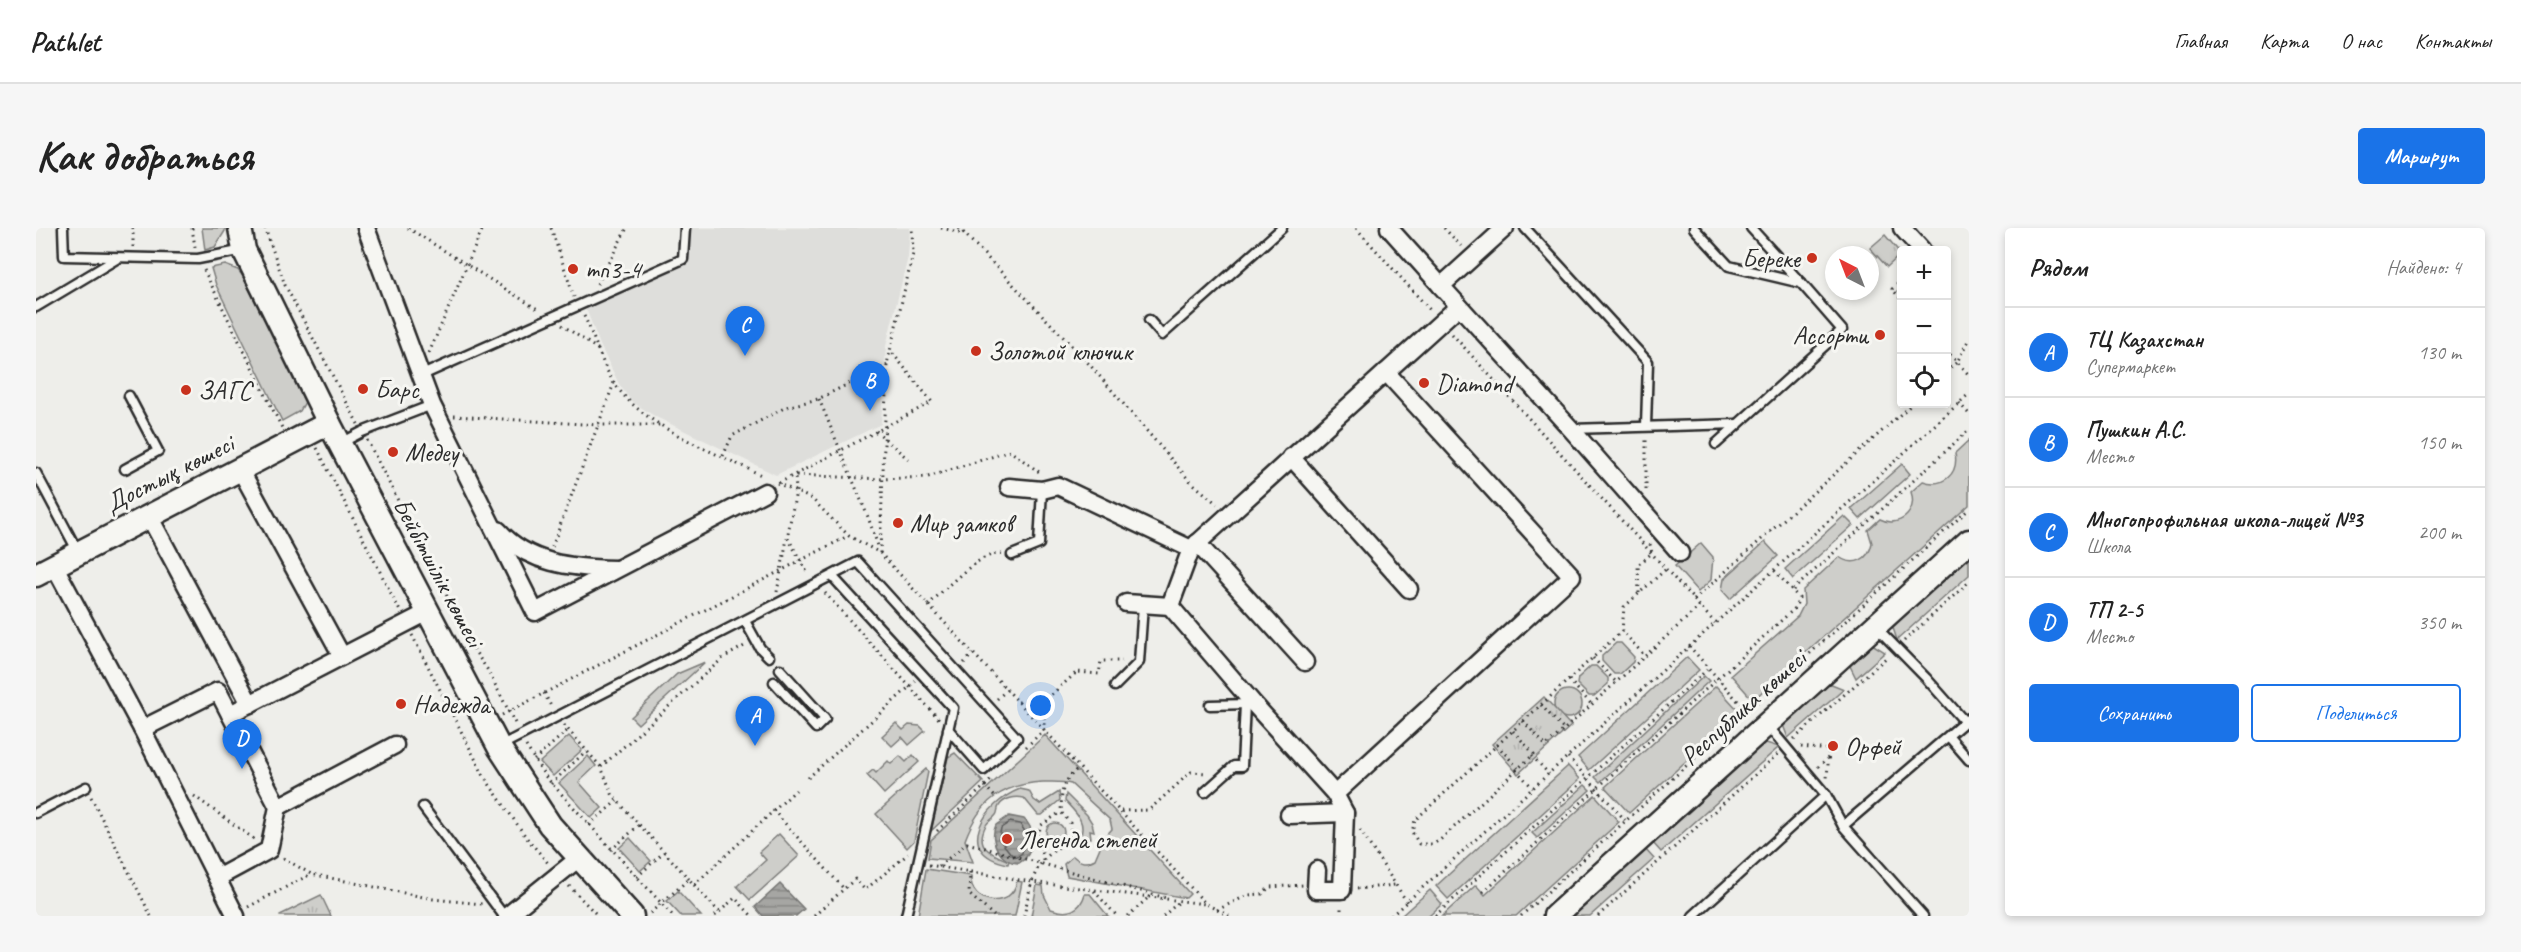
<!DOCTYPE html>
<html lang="ru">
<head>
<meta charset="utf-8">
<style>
	:root { --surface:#fff; --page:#f6f6f6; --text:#222; --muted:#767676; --line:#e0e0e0; --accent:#1a73e8 }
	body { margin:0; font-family:Caveat,sans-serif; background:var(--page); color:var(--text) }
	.controls { position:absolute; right:18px; top:18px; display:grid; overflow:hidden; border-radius:6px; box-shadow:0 3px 9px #0003 }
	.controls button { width:54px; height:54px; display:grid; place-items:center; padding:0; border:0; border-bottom:2px solid var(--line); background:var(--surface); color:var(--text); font:30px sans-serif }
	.compass { position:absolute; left:1789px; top:18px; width:54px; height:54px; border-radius:50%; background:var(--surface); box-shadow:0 3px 9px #0003; rotate:318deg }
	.you { position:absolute; left:1005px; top:478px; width:21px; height:21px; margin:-15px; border:4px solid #fff; border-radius:50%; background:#1a73e8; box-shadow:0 0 0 9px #1a73e833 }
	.badge { display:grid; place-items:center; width:39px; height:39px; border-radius:50%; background:var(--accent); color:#fff; font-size:20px; font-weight:700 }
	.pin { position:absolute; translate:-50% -50px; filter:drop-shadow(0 2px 3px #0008) }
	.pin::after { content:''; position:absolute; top:32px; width:21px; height:18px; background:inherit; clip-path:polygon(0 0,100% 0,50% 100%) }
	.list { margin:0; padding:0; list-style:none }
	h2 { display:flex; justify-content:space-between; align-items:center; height:78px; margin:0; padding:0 24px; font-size:26px }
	h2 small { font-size:20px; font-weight:400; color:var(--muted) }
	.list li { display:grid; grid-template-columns:39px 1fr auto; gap:18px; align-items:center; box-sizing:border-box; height:90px; padding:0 24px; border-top:2px solid var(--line) }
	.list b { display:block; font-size:22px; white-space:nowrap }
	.list p { margin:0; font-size:20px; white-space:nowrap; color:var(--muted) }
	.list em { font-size:20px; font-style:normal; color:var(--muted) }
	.actions { display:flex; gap:12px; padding:18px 24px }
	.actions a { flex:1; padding:14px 0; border:2px solid var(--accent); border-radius:6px; text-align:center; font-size:21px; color:var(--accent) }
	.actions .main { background:var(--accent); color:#fff }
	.icon { flex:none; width:33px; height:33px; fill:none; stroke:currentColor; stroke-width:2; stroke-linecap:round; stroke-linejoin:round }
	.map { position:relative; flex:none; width:1933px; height:688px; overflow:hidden; border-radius:6px }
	header { display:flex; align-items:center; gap:36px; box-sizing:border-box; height:84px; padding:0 30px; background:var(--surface); border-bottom:2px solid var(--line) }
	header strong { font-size:28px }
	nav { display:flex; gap:33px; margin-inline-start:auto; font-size:21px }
	.intro { display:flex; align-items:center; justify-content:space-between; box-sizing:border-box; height:144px; padding:0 36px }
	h1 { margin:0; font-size:42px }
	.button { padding:15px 27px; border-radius:6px; background:var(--accent); color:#fff; font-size:21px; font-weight:700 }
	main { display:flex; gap:36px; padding:0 36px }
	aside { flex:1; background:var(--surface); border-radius:6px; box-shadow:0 3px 9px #0003 }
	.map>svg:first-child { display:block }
	.built { fill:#dededb }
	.green { fill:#cececa; stroke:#7c7c7a; stroke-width:1.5 }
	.park { fill:url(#park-tufts); stroke:#7c7c7a; stroke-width:1.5 }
	.water { fill:url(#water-rules); stroke:#757573; stroke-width:1.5 }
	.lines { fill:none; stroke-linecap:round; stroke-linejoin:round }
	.shore { stroke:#5c5c5b; stroke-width:1.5 }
	.lane-casing { stroke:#2b2b2b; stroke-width:13 }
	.street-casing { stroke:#2b2b2b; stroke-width:21 }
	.secondary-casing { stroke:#2b2b2b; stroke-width:27 }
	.path { stroke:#2b2b2b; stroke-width:3; stroke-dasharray:1.5 4.5; stroke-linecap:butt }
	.lane { stroke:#f6f6f2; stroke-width:8 }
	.street { stroke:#f6f6f2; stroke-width:16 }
	.secondary { stroke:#f6f6f2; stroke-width:22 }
	.poi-dot { fill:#c8321e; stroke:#f6f6f2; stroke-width:2 }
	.labels { text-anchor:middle; stroke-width:6; stroke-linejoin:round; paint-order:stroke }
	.poi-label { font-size:26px; fill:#2b2b2b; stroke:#f6f6f2; text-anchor:start }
	.street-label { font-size:26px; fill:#2b2b2b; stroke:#f6f6f2 }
</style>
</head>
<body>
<header>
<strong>Pathlet</strong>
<nav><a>Главная</a><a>Карта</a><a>О нас</a><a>Контакты</a></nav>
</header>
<div class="intro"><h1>Как добраться</h1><a class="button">Маршрут</a></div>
<main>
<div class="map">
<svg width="1933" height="688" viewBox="0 0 1933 688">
	<defs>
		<pattern id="park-tufts" width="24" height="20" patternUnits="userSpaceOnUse" patternTransform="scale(1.5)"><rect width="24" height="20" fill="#cececa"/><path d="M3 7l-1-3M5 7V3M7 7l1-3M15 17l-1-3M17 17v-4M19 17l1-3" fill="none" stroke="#b1b1ae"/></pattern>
		<pattern id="water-rules" width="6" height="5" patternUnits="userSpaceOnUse" patternTransform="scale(1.5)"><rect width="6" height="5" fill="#a6a6a3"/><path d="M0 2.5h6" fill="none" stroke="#878785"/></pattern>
	</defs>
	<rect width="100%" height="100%" fill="#eeeeea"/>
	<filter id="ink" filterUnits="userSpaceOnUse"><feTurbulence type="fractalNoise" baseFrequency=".0167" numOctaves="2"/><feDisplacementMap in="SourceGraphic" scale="12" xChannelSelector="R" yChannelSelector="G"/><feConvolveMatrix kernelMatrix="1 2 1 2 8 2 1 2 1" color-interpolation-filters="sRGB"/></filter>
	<g filter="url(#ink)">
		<!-- built -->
		<polygon class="built" points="655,0 874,0 872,29 850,118 845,196 740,247 620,189 595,173 583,156 564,117 549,78 652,33"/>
		<!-- green -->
		<g class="green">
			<polygon points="166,0 189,0 189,3 179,19 169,22"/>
			<polygon points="189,37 202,42 206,47 270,172 264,183 246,193 180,57 175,40"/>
			<path d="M1933 212V277L1717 472 1695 447 1762 388 1768 376 1767 362 1803 329C1818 339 1833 332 1836 315L1832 302 1844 291C1863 301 1882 284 1875 264L1887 253C1907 260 1923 246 1919 225Z"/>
			<polygon points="1866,236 1874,246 1824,291 1815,281"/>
			<polygon points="1808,288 1817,297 1757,351 1749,341"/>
			<polygon points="1729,314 1742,328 1694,371 1686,362 1688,351"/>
			<polygon points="1665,315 1677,329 1675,352 1662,364 1639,338"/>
			<polygon points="1933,328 1933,347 1861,412 1856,397"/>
			<polygon points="1580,415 1585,415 1598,429 1597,434 1584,446 1578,446 1566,433 1566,428"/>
			<polygon points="1836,416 1849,424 1820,450 1813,436"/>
			<polygon points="1651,429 1663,442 1553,542 1542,529"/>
			<polygon points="669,434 602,496 595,489 641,446"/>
			<polygon points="1555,438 1560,438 1572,450 1572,456 1558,468 1553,468 1541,456 1542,450"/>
			<polygon points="1668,448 1673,453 1564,554 1559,549"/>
			<polygon points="1793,455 1808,461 1752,510 1747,497"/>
			<polygon points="1680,458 1704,484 1593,585 1569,559"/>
			<circle cx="1532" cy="476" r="14"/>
			<polygon points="860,495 867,502 873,497 884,498 889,503 873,517 866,509 856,518 846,508"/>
			<path d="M1009 507 1154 666 1150 670 1031 648 1028 636 1037 628C1045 635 1050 636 1059 631L1068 610 1076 601 1074 592 1035 556C1026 553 1017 554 1007 554 966 556 943 574 929 612L937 634 892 630 895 612Z"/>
			<polygon points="533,508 546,522 517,548 504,534"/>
			<polygon points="1727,514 1743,519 1625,624 1617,615"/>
			<polygon points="919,525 947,554 895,603 912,529"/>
			<polygon points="877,527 883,534 848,566 831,547 837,542 840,545 852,533 855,536 864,528 870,534"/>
			<polygon points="552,528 560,538 543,554 566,580 555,590 523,555"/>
			<polygon points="1532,538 1544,551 1412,671 1400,658"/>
			<polygon points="890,541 892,544 878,613 871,620 840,586"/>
			<polygon points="1549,557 1554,562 1501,610 1496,605"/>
			<path d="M984 561 993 563 998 572 1004 576 1023 564 1024 572 1006 587H1002L988 570C980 568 968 570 963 578 961 581 962 585 960 587 957 591 952 593 950 597 937 621 959 627 973 633L972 636C916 625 948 575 984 561Z"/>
			<path d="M1030 566 1051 587 1056 595 1058 603 1054 602 1055 610 1044 609C1051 594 1039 584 1029 573Z"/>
			<polygon points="1559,567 1583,594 1480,688 1406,688 1440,657 1449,667"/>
			<circle cx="1019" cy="604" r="9"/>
			<polygon points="743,606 763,628 714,672 701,658 730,632 723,624"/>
			<polygon points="594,610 615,633 604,643 583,620"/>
			<polygon points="1609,621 1618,631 1554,688 1536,688"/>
			<path d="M890 641 935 648C933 677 976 682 981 653L986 654 979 688H882Z"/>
			<path d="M1001 657 1007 658 1008 667 1015 681C1032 687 1044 683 1049 666H1054L1072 688H995Z"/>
			<polygon points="1394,662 1406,676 1393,688 1365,688"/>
			<polygon points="642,663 665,688 645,688 631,673"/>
		</g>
		<!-- park -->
		<g class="park">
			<polygon points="1849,7 1865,26 1851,39 1834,20"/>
			<polygon points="1508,469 1535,498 1482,546 1456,516"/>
			<polygon points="285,667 295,688 244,688 244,687"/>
		</g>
		<!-- water -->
		<g class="water">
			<path d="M973 588 988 591C1001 602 998 627 983 635 965 636 952 613 960 597Z"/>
			<polygon points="744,656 768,681 760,688 727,688 719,679"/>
		</g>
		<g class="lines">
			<!-- shore -->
			<polygon class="shore" points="974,594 984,596 990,605 986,625 981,629 976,627 963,611 965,600"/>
			<defs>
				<g id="lane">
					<polyline points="27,0 28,28 162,31 208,22"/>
					<polyline points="1489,0 1612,134 1610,198"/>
					<polyline points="1658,0 1693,38 1765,55 1806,102 1680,216"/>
					<polyline points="1715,0 1765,55"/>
					<polyline points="0,79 82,30"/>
					<polyline points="1113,92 1126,107 1246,0"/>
					<polyline points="384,148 647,31 649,0"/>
					<polyline points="1535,201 1702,196"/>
					<polyline points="305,215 326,204 396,177"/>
					<polyline points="89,241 122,223 93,168"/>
					<polyline points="0,245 42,324"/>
					<polyline points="976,327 1003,316 1006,262"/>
					<polyline points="796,348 917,480 870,688"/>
					<polyline points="709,393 724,420 733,429"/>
					<polyline points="1839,398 1890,450 1929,494"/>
					<polyline points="738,454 780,500 789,491 744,441"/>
					<polyline points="1079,458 1103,434 1107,377"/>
					<polyline points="1174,477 1213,476"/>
					<polyline points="1732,498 1790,567 1807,598 1887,688"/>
					<polyline points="1913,509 1933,532"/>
					<polyline points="464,518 822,334 981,510 948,542 912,501"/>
					<polyline points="1169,564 1198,538 1206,538 1209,476"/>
					<polyline points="387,579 468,688"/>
					<polyline points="0,585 50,559"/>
					<polyline points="1807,598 1933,490"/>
					<polyline points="1657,688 1790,567"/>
				</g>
				<g id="street">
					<polyline points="330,0 396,177 499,384 729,264"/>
					<polyline points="1353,0 1405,58 1469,0"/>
					<polyline points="1866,0 1886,22"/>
					<polyline points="1405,58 1535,201 1644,325"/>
					<polyline points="1255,229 1373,361"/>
					<polyline points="204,241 306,428"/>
					<polyline points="973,259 1006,262 1022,258 1155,321"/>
					<polyline points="113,288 214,476"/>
					<path d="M462 302C492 336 536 340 579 341"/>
					<polyline points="1161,315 1269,434"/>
					<polyline points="18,337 106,501 200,688"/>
					<polyline points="1090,375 1134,378"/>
					<polyline points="194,486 392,384"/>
					<polyline points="106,501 182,463 242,579 233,622 181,650"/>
					<polyline points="1299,566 1536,348 1350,144"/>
					<polyline points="242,579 359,517"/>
					<polyline points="1253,587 1309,585"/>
					<polyline points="1281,642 1280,662 1306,662 1309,585 1299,566 1217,475 1134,378 1155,321 1423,78"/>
					<polyline points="471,688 543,630"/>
				</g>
				<g id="secondary">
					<polyline points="204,0 208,22 293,195 463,519 514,597 596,688"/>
					<polyline points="0,347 293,195"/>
					<polyline points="1519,688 1933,313"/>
				</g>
			</defs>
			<!-- lane casing -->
			<use href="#lane" class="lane-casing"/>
			<!-- street casing -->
			<use href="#street" class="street-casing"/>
			<!-- secondary casing -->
			<use href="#secondary" class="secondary-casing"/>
			<!-- path -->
			<g class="path">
				<polyline points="156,0 159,19"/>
				<polyline points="229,0 249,57 322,196"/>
				<polyline points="372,0 503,82"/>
				<polyline points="515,0 538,69"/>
				<polyline points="905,0 927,5"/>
				<polyline points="923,0 1054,137 1153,252 1181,276"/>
				<polyline points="1320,0 1395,83"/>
				<polyline points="1408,0 1425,18"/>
				<polyline points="97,19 97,0"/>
				<polyline points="168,42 246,200"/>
				<polyline points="1866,52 1856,61 1866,72"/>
				<polyline points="561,56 591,0"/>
				<path d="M548 88C559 110 565 136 579 156 607 199 681 225 727 248"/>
				<polyline points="526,97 563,122"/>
				<polyline points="1416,106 1679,395"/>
				<polyline points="1910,122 1933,147"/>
				<polyline points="393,125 447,0"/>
				<polyline points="1910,144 1921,134 1933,111"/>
				<polyline points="783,171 832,289 843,321"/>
				<polyline points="1923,175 1933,186"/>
				<polyline points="418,188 563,197 627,197"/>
				<polyline points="840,203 872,231"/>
				<polyline points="331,212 440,425 451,441 481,499"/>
				<polyline points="281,220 364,383"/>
				<polyline points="687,228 696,208 750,179 782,171 851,137"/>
				<polyline points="741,255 776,271 813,308 844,325 1170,676 1193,688"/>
				<polyline points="743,255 896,174 854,122"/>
				<polyline points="1610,262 1610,208"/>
				<polyline points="752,310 772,346"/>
				<polyline points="516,319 578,155"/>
				<polyline points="844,325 851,136 877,26 876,0"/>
				<polyline points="1757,362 1933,202"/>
				<polyline points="741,364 760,263 759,247 847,251 892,249 974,223 1006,246"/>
				<polyline points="789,365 903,491"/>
				<polyline points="1603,365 1602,337 1616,325 1614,316"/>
				<polyline points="1658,372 1876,176"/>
				<path d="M892 377C909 362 942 324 965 326"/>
				<polyline points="1586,403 1588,379 1630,341"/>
				<polyline points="376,407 449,550 490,609 512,635"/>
				<polyline points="1868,413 1933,354"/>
				<polyline points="1653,418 1710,482"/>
				<polyline points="1557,430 1580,454"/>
				<polyline points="928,435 937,426"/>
				<polyline points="1533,452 1556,477"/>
				<polyline points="508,465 516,480"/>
				<polyline points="961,471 971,462"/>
				<polyline points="982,474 1008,473 1041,444 1063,446 1065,433 1086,433"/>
				<polyline points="1505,477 1528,502"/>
				<polyline points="466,487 812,308"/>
				<polyline points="1487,493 1510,518 1664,378"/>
				<polyline points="528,497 565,539"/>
				<polyline points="1477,503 1498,526 1404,612 1397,616 1383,616 1376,604 1379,592 1586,403 1609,428"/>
				<polyline points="1758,511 1852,428"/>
				<polyline points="1461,517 1482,540"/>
				<polyline points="490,518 509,548 637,688"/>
				<polyline points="990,519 1008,502 1008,473"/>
				<polyline points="1765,519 1793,522 1791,550"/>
				<polyline points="1496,528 1513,546"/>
				<polyline points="1532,529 1589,592"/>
				<polyline points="498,532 532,502"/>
				<polyline points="1782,539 1793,529"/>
				<polyline points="1480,542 1497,560"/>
				<polyline points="772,550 880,453"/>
				<polyline points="515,556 550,523"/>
				<polyline points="949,558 959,569"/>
				<polyline points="158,568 218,611"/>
				<polyline points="55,569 115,688"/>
				<polyline points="737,582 808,661"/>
				<polyline points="1085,583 1113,582 1155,544 1171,545"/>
				<polyline points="553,597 581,573"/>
				<polyline points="1324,602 1371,674"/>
				<polyline points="901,603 955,552"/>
				<polyline points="575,622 603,597"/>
				<polyline points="247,630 275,646 397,671 446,676"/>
				<polyline points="1007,632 1003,608 1004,598 1025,584"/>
				<polyline points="893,637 996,654 1169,676"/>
				<polyline points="903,638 931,615 1130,670"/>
				<polyline points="934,644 933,666 958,688"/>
				<polyline points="601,649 628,624"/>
				<polyline points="653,651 577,568 565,539 687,430 710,417"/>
				<polyline points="658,657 683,684"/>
				<polyline points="533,658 562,688"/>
				<polyline points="1321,661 1359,657"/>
				<polyline points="1058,663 1081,688"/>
				<polyline points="1447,664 1759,380 1763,370 1738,342"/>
				<polyline points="212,679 275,646"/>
				<polyline points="1181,682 1212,667 1226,666 1234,659 1267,657"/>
				<polyline points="614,685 653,651 658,657 760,562"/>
				<polyline points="679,688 699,670 716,688"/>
				<polyline points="778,688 819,651 829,662 872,626"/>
				<path d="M988 688C992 670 995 647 1007 633 1016 622 1025 620 1035 606L1034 595 1025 584C1026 559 1025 557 1043 539"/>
				<polyline points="1092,688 1113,669"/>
				<polyline points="1127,688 1143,674"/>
				<polyline points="1305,688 1305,678"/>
				<polyline points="1355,688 1933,166"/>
				<polyline points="1399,688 1673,440"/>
				<polyline points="1485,688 1933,281"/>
				<polyline points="1562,688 1742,526"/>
			</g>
			<!-- lane -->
			<use href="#lane" class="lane"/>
			<!-- street -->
			<use href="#street" class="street"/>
			<!-- secondary -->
			<use href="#secondary" class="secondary"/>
		</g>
	</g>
	<!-- markers -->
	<g class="poi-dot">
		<circle cx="1776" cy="30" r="6"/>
		<circle cx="537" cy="41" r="6"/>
		<circle cx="1844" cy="107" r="6"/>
		<circle cx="940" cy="123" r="6"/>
		<circle cx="1388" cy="155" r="6"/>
		<circle cx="327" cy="161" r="6"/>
		<circle cx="150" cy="162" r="6"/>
		<circle cx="357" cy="224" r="6"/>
		<circle cx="862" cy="295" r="6"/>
		<circle cx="365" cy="476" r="6"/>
		<circle cx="1797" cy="518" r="6"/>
		<circle cx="971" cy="611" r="6"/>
	</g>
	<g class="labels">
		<!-- poi labels -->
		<g class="poi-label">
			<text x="1764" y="39" text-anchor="end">Береке</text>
			<text x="549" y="50">тп3-4</text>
			<text x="1832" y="116" text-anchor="end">Ассорти</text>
			<text x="952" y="132">Золотой ключик</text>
			<text x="1400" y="164">Diamond</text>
			<text x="339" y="170">Барс</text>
			<text x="162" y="171">ЗАГС</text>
			<text x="369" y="233">Медеу</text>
			<text x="874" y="304">Мир замков</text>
			<text x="377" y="485">Надежда</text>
			<text x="1809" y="527">Орфей</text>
			<text x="983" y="620">Легенда степей</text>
		</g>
		<!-- street labels -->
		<g class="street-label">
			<text transform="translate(133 245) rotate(-27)" y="9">Достық көшесі</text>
			<text transform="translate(403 344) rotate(62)" y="9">Бейбітшілік көшесі</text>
			<text transform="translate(1707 479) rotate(-42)" y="9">Республика көшесі</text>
		</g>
	</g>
</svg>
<div class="controls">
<button>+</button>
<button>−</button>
<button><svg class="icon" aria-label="locate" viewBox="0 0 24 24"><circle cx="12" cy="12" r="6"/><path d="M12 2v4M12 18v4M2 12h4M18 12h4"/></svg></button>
</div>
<svg class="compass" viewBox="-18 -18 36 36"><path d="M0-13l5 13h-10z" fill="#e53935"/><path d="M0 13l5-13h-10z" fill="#767676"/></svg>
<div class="you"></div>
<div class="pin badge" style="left:719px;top:518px">A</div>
<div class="pin badge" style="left:834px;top:183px">B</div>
<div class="pin badge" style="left:709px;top:128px">C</div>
<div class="pin badge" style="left:206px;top:541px">D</div>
</div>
<aside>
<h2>Рядом<small>Найдено: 4</small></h2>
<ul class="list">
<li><span class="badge">A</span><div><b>ТЦ Казахстан</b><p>Супермаркет</p></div><em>130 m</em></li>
<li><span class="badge">B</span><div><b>Пушкин А.С.</b><p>Место</p></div><em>150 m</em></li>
<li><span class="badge">C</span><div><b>Многопрофильная школа-лицей №3</b><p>Школа</p></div><em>200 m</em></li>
<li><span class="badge">D</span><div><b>ТП 2-5</b><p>Место</p></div><em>350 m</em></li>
</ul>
<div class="actions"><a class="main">Сохранить</a><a>Поделиться</a></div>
</aside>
</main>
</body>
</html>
